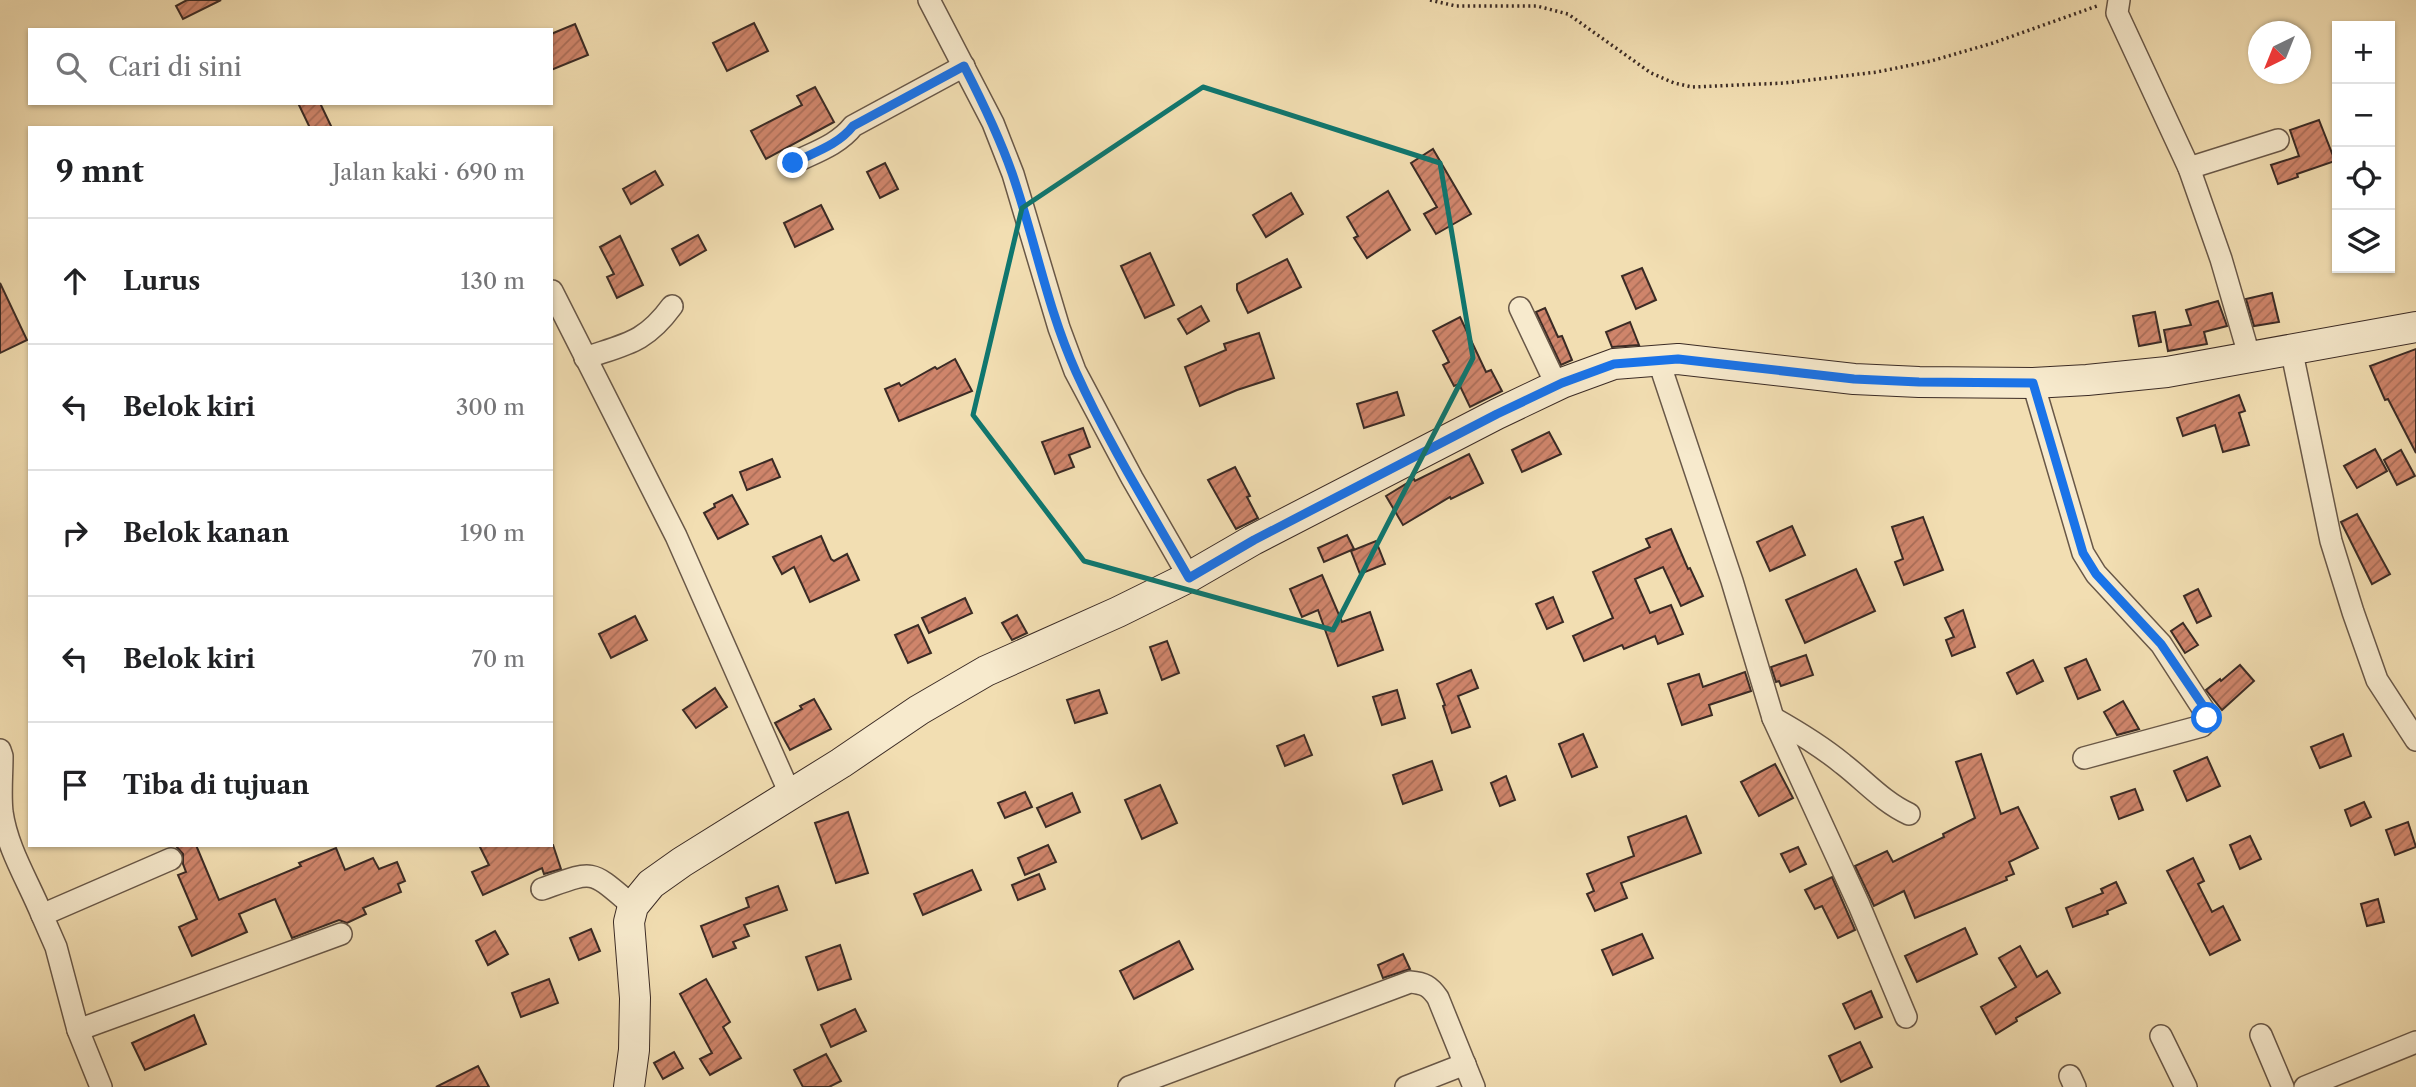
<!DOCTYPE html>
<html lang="id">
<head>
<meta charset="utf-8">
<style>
	:root { --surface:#fff; --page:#f2f2f2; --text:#202124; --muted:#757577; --line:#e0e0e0 }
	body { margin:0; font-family:"Libre Caslon Text",serif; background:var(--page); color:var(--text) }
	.controls { position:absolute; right:21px; top:21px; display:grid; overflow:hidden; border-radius:0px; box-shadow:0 2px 5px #0004 }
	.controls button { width:63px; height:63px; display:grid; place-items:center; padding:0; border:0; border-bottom:2px solid var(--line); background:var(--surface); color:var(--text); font:35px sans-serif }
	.compass { position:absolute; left:2248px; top:21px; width:63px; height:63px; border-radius:50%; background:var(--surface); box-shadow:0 2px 5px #0004; rotate:223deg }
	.stop { position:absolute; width:21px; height:21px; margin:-16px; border:5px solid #1a73e8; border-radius:50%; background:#fff }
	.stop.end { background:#1a73e8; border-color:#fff; box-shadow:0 2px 7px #0008 }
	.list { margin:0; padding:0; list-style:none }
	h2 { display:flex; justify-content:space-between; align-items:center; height:91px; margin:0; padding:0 28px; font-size:30px }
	h2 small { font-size:23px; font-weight:400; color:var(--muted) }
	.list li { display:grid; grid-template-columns:46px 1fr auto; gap:21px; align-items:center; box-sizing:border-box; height:126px; padding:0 28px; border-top:2px solid var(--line) }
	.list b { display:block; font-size:26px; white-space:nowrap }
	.list em { font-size:23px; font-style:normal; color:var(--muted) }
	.icon { flex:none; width:38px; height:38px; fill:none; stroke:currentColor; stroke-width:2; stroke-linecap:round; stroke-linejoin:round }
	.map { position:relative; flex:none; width:2416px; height:1087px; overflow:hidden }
	.search { position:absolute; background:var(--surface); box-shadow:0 2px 5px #0004; left:28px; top:28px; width:525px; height:77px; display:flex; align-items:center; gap:18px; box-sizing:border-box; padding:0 24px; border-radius:0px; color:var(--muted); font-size:26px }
	.panel { position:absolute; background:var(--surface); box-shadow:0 2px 5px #0004; left:28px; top:126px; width:525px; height:721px; border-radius:0px }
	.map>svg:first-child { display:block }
	.building { fill:url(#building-hatch); stroke:#3b2b25; stroke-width:2 }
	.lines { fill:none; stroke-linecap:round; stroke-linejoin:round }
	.street-casing { stroke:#695848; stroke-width:24 }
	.secondary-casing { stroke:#3b2b25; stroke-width:32 }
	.path { stroke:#3b2b25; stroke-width:3.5; stroke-dasharray:2 3.5; stroke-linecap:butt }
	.street { stroke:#f7eacd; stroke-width:21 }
	.secondary { stroke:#f7eacd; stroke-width:30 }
	.route { stroke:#1a73e8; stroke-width:9 }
	.marked { fill:none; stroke:#0f766e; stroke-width:5; stroke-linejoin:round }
</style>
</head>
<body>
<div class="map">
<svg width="2416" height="1087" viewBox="0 0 2416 1087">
	<defs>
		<pattern id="building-hatch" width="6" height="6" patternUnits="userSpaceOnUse" patternTransform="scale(1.75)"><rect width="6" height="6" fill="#cf856b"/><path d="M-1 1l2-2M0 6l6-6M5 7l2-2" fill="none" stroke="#a96d58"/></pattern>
	</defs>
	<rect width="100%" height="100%" fill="#f2deb2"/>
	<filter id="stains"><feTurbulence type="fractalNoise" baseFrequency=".00286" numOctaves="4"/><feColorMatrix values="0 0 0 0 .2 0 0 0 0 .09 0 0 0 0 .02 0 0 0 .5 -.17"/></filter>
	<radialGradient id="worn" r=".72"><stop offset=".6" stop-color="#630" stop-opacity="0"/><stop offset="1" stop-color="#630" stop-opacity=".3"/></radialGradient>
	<!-- building -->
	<g class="building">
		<polygon points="187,0 221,0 183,19 176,6"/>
		<polygon points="754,23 768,51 727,71 713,43"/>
		<polygon points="575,24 588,55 551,70 551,34"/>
		<polygon points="815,87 834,122 766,159 751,131 802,105 797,96"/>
		<polygon points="298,103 320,103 332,128 310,128"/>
		<polygon points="2319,120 2335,161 2297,174 2298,177 2278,184 2271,165 2299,156 2290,130"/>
		<polygon points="1433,149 1471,214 1436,234 1424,214 1437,207 1411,163"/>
		<polygon points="885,163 898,189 880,198 867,172"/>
		<polygon points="655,171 663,185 631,204 623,189"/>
		<polygon points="1388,191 1410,230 1367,258 1354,238 1358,236 1347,217"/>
		<polygon points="1291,193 1303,214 1266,237 1253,215"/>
		<polygon points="821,205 833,229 795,247 784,223"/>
		<polygon points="698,235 706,250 680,265 672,249"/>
		<polygon points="620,236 643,285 617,298 607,277 614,274 600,247"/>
		<polygon points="1150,253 1174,305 1145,318 1121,266"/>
		<polygon points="1287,259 1301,287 1248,313 1237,290 1237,284"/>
		<polygon points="1642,268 1656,300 1636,309 1622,276"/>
		<polygon points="0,283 27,340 0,353"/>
		<polygon points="2272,293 2279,322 2254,326 2246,299"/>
		<polygon points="2218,301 2227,326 2204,332 2207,344 2168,351 2164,330 2191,325 2186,310"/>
		<polygon points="1201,306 1209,321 1187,334 1178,319"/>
		<polygon points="1545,308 1558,337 1562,336 1572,360 1561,365 1536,312"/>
		<polygon points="2155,312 2161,342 2139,346 2133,316"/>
		<polygon points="1460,317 1486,372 1491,370 1502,391 1470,407 1459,384 1454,386 1443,365 1449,362 1433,331"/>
		<polygon points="1630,322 1639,345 1612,347 1606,332"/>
		<polygon points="1259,333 1274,378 1237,390 1200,406 1185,367 1226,350 1224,344"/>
		<polygon points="2416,349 2416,453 2388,399 2385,400 2370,366"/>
		<polygon points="955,359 972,391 899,421 885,389 899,383 901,386 935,367 937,369"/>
		<polygon points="1397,392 1404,415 1364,428 1357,404"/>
		<polygon points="2239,395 2245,411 2239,413 2249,445 2223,452 2215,425 2183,436 2177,418"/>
		<polygon points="1083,428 1090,447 1069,455 1074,467 1055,474 1042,442"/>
		<polygon points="1549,432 1561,454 1522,472 1512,450"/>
		<polygon points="2375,449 2387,471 2357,488 2344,466"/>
		<polygon points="2401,450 2415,476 2397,485 2384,460"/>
		<polygon points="1469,454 1483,483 1451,499 1450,497 1403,525 1386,496 1414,479 1415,481"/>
		<polygon points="772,459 780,477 747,490 740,472"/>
		<polygon points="1235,467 1250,496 1247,497 1258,518 1236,529 1208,480"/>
		<polygon points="732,495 748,524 718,539 704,513 715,507 714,504"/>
		<polygon points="2357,514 2390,574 2372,584 2341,522"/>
		<polygon points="1923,517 1943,570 1904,585 1895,562 1903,559 1892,527"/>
		<polygon points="1792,526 1805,555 1770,571 1757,542"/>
		<polygon points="1671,529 1688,569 1690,568 1703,596 1681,606 1663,567 1635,579 1650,613 1671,605 1683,634 1658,644 1655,636 1624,649 1622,645 1584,661 1573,636 1613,618 1593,572 1650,547 1646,539"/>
		<polygon points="1347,535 1354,549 1324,562 1318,548"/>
		<polygon points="821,536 831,559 834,561 847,554 859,580 810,602 794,567 782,574 773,557"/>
		<polygon points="1376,541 1385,564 1360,574 1351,551"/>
		<polygon points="1856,569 1875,611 1805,643 1786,600"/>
		<polygon points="1322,575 1342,622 1370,612 1383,650 1338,666 1318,610 1302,617 1290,589"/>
		<polygon points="2198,589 2211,616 2197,623 2184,596"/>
		<polygon points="1553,597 1563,622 1547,629 1536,604"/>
		<polygon points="965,598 972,613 929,633 922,618"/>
		<polygon points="1963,610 1975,647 1952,656 1946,640 1954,637 1945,618"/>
		<polygon points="1017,615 1027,633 1012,640 1002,623"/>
		<polygon points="635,616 647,640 611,658 599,634"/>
		<polygon points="2183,623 2198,645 2185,653 2171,631"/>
		<polygon points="918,625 931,653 908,663 895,635"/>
		<polygon points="1167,641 1179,673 1162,680 1150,647"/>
		<polygon points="1806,655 1813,675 1781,686 1779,681 1776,682 1771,667"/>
		<polygon points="2086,659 2100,690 2078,699 2065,668"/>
		<polygon points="2033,660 2043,681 2017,694 2007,673"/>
		<polygon points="2240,665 2254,681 2222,710 2206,690 2220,679 2221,681"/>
		<polygon points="1471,670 1478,688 1458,696 1470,727 1452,733 1443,706 1445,705 1437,684"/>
		<polygon points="1745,672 1751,691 1709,705 1712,715 1682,725 1668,684 1699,674 1703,687"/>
		<polygon points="715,688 727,707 696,728 683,710"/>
		<polygon points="1099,690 1107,713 1075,723 1067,700"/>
		<polygon points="1397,690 1405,718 1382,725 1373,697"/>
		<polygon points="814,699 831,729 790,750 775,723 802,709 800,706"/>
		<polygon points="2123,701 2139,729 2117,735 2104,712"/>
		<polygon points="1583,734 1597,767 1572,777 1559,744"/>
		<polygon points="2343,734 2351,756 2320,768 2311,747"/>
		<polygon points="1304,735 1312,755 1285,766 1277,746"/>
		<polygon points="1981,754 2001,814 2018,807 2038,848 2009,862 2014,874 2006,877 2007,880 1915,918 1904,891 1874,906 1855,866 1887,851 1893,862 1944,837 1943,834 1975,818 1956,762"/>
		<polygon points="2207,757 2220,786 2187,801 2174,771"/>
		<polygon points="1432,761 1442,790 1403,804 1393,775"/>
		<polygon points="1775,764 1793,798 1759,816 1741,782"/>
		<polygon points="1506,776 1515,800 1500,806 1491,783"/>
		<polygon points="1160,785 1177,823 1142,839 1125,800"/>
		<polygon points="2135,789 2143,810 2119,819 2111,797"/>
		<polygon points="1025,792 1032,807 1005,818 998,803"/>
		<polygon points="1072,793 1080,812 1046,827 1037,808"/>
		<polygon points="2364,802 2371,817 2351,826 2345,810"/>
		<polygon points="848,812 868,873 836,883 815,823"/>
		<polygon points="1686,816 1701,853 1621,883 1627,898 1595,911 1587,894 1594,891 1587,874 1634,856 1628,837"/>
		<polygon points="2408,822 2416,847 2395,855 2386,830"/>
		<polygon points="2250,836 2261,859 2240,869 2230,845"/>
		<polygon points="175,845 196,845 219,900 301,866 299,863 336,848 345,870 373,858 379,869 397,862 405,881 398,884 401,892 363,908 366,914 347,923 339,920 292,938 275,899 239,914 247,932 192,956 179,927 197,919 178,875 186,872 183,864 183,854"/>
		<polygon points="479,845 553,845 561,869 544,874 542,868 483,895 472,872 489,865"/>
		<polygon points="1048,845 1056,862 1025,875 1018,858"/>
		<polygon points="1798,847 1806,864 1790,872 1781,854"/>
		<polygon points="2193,858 2204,881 2198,884 2212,912 2223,906 2240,940 2210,955 2167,871"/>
		<polygon points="972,870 981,890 923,915 914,894"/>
		<polygon points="1039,874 1045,889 1018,900 1012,885"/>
		<polygon points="1832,877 1855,930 1838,938 1822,906 1815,909 1805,890"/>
		<polygon points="2116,882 2126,903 2107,911 2108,914 2073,927 2066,908 2103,893 2101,889"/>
		<polygon points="778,886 787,910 744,925 749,936 733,942 736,948 713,957 701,926 749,907 746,898"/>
		<polygon points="2378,899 2384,922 2367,926 2361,904"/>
		<polygon points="1965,928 1977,954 1917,982 1905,956"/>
		<polygon points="591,929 600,951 579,960 570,938"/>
		<polygon points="495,931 508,954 488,965 476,941"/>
		<polygon points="1642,934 1653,958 1613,975 1602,950"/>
		<polygon points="1179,941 1193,969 1134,999 1120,971"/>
		<polygon points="840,945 851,979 818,990 806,957"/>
		<polygon points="2020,946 2037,977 2047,971 2060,993 2016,1018 2017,1021 1996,1034 1981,1007 2016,987 1999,958"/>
		<polygon points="1403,954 1410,969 1383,978 1378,965"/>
		<polygon points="549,979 558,1003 521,1017 512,993"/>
		<polygon points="706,979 730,1022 723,1027 741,1058 710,1075 700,1059 712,1053 680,994"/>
		<polygon points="1871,991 1882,1017 1855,1029 1843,1004"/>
		<polygon points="855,1009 866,1031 831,1047 821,1025"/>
		<polygon points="194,1015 206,1044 145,1070 132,1043"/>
		<polygon points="1860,1042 1872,1067 1841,1082 1829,1056"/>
		<polygon points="674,1052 683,1068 663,1079 654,1063"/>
		<polygon points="826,1054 841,1081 829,1087 803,1087 794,1070"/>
		<polygon points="478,1066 489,1087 436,1087"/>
	</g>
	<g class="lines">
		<defs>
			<g id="street">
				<polyline points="929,0 993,123 1013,174 1059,328 1075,371 1132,478 1189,577"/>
				<polyline points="2119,0 2117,13 2189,168 2221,259 2249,355"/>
				<path d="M793 163C815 152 838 145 853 126L964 66"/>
				<polyline points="2189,168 2278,140"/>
				<polyline points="552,291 676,536 791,796"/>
				<polyline points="1520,308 1557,386"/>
				<polyline points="2291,348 2331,541 2353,612 2377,680 2416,740"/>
				<path d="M585 358C626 344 645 343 672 306"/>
				<polyline points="1658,359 1732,581 1773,718 1859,905 1906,1017"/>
				<polyline points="2033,383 2083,553 2096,574 2161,644 2207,715 2206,721 2202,726 2084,758"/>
				<path d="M1773 718C1798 732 1821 746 1843 764 1865 781 1883 802 1909 814"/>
				<path d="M0 750 2 756C2 775 0 793 2 812 7 848 28 881 42 915"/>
				<path d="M542 889C596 870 589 869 633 906"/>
				<polyline points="78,1030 341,934"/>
				<polyline points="2261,1035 2283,1087"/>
				<polyline points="2161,1036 2186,1087"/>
				<polyline points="2070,1076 2075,1087"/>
				<polyline points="101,1087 78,1030 56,947 42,915 171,859"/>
				<path d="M1129 1087 1410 982C1424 983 1430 986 1438 998L1474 1087"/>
				<polyline points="1406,1087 1465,1064"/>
				<polyline points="2305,1087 2416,1042"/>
			</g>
			<polyline id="secondary" points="629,1087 634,1050 635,998 629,922 633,906 651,884 682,862 841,763 919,710 986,671 1118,612 1189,577 1253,540 1497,414 1562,383 1614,364 1678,359 1854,379 1919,382 2033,383 2087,380 2167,372 2416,327"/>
		</defs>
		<!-- street casing -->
		<use href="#street" class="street-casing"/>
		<!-- secondary casing -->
		<use href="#secondary" class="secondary-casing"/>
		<!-- path -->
		<polyline class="path" points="1430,0 1456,6 1537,6 1568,14 1651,73 1674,83 1692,87 1785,83 1877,72 1931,61 1993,43 2097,6"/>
		<!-- street -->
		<use href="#street" class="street"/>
		<!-- secondary -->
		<use href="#secondary" class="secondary"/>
	</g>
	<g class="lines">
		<!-- route -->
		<path class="route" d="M793 163C815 152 838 145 853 126L964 66C982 101 999 136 1012 173 1035 239 1047 308 1076 372 1108 443 1150 510 1189 578L1254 540 1497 414 1562 383 1614 364 1678 359 1854 379 1919 382 2033 383 2083 553 2096 574 2161 644 2206 710 2207 718"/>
	</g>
	<!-- marked area -->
	<path class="marked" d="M1203 87 1440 163 1473 358 1333 630 1084 561 973 415 1022 208Z"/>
	<rect width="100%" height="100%" filter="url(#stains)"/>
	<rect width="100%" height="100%" fill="url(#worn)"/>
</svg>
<div class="controls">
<button>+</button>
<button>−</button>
<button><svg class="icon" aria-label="locate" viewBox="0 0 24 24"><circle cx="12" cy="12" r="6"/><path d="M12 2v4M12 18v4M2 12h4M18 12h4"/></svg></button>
<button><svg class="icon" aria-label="layers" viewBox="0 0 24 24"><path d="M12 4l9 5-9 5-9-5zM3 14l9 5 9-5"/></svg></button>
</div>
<svg class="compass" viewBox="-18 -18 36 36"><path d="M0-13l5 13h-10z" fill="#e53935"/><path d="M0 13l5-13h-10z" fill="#757577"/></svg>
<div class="stop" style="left:2207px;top:718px"></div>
<div class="stop end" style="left:793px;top:163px"></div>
<div class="search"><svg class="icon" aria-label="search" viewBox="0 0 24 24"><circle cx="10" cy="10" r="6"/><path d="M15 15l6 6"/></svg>Cari di sini</div>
<section class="panel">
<h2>9 mnt<small>Jalan kaki · 690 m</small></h2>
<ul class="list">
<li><svg class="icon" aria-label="ahead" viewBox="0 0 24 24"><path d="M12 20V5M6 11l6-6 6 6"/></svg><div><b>Lurus</b></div><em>130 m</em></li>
<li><svg class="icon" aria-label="left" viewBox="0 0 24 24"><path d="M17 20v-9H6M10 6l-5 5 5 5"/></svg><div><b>Belok kiri</b></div><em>300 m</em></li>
<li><svg class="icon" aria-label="right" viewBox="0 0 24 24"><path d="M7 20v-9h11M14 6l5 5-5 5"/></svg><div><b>Belok kanan</b></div><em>190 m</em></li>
<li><svg class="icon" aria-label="left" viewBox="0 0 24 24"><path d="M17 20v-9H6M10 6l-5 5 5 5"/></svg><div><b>Belok kiri</b></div><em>70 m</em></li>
<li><svg class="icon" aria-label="arrive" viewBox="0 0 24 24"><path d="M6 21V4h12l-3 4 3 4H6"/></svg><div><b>Tiba di tujuan</b></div></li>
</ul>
</section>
</div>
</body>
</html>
